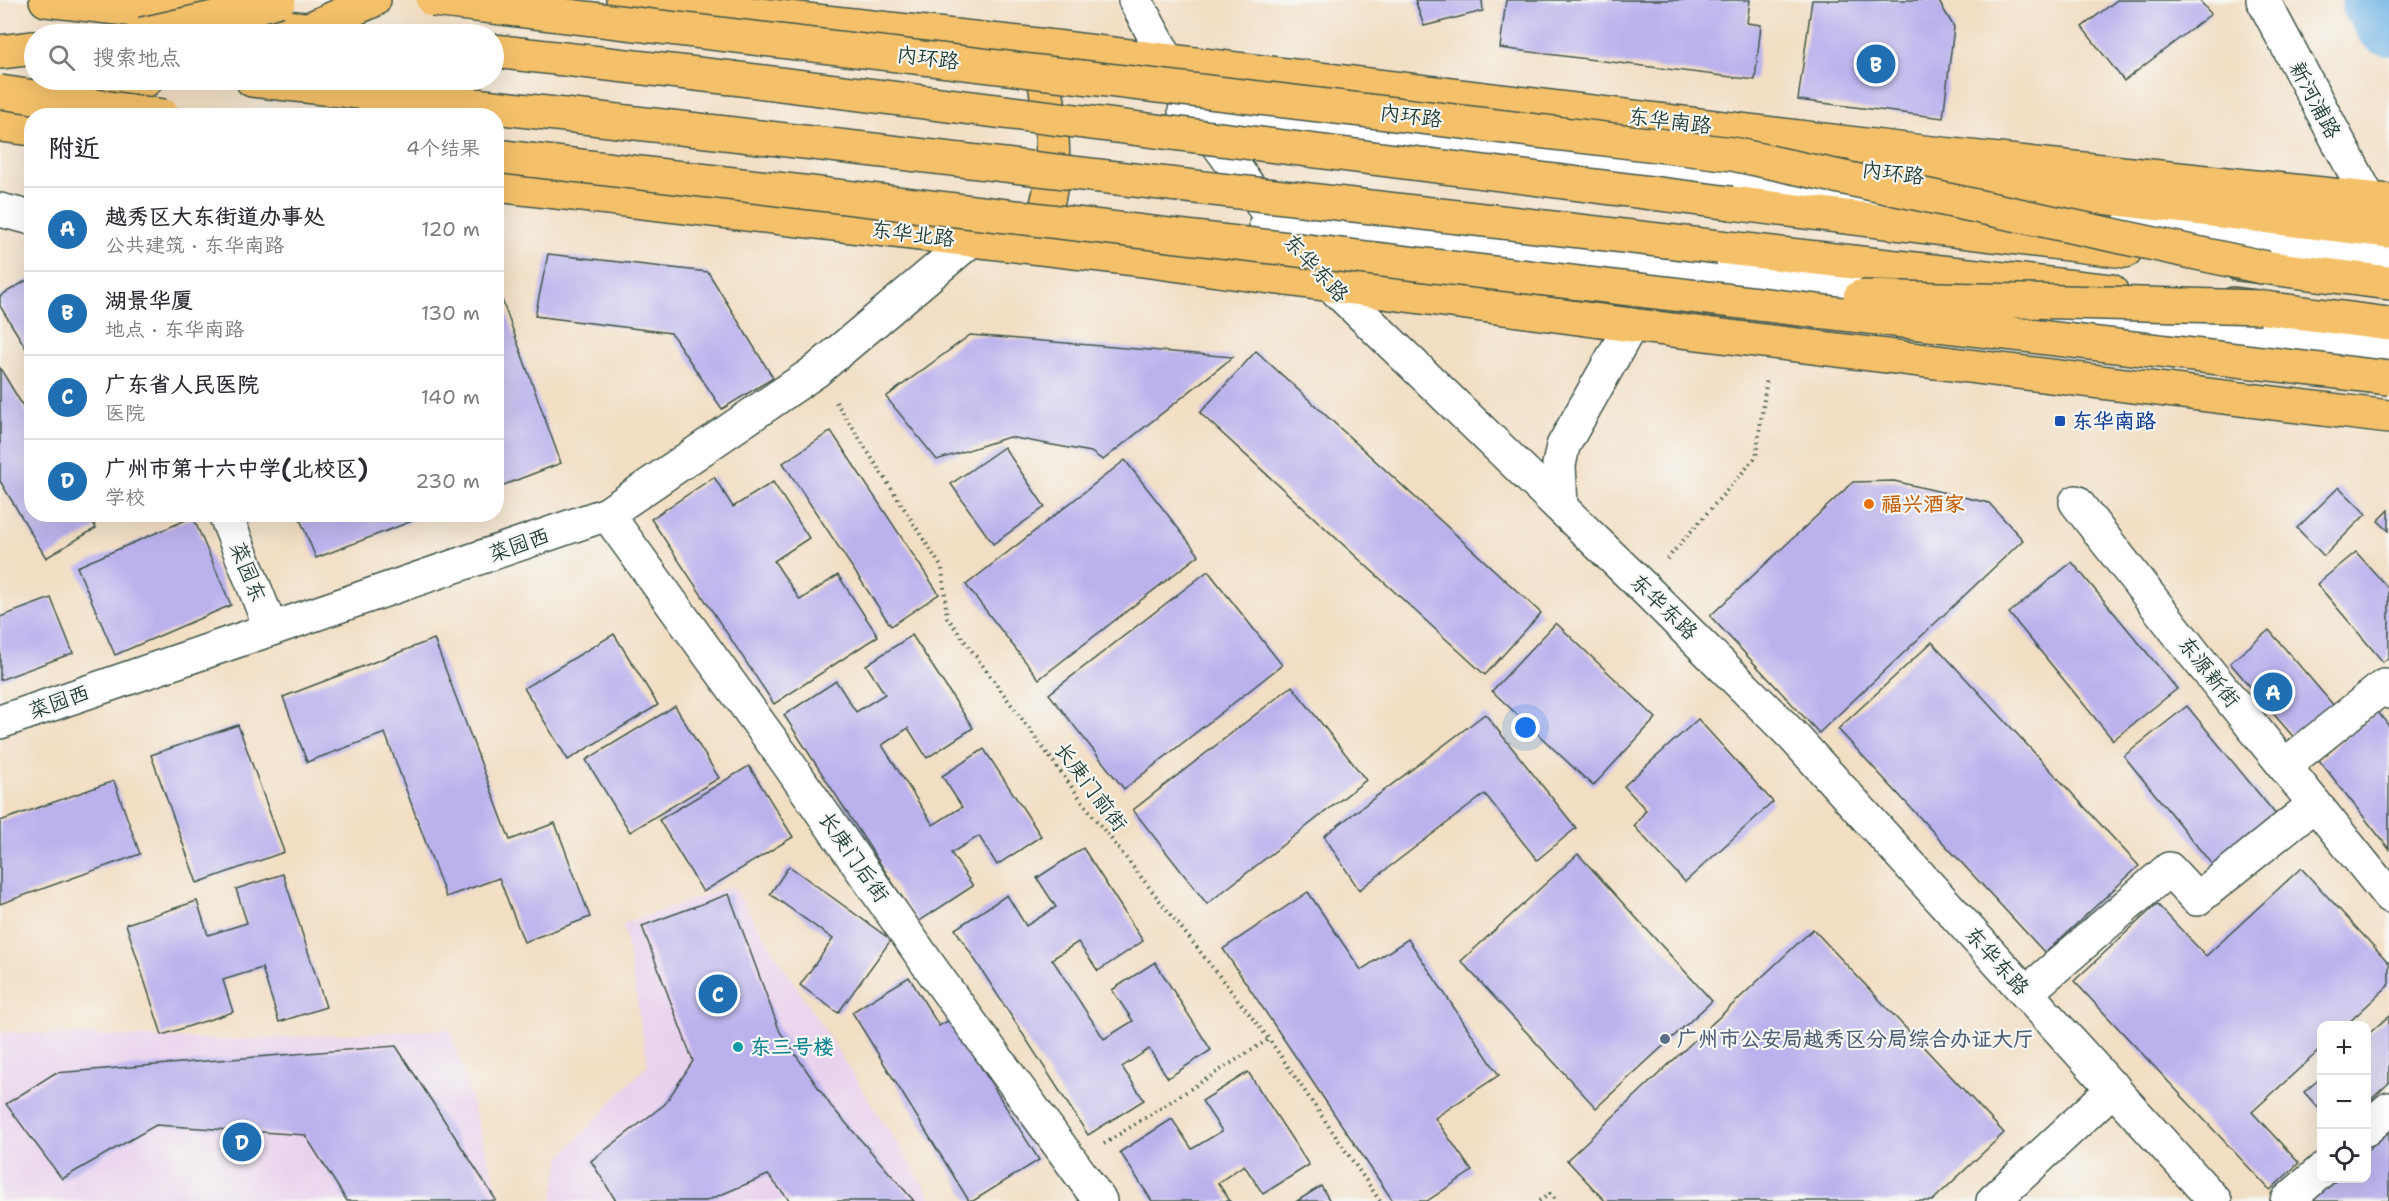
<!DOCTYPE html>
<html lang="zh">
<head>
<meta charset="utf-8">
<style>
	:root { --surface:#fff; --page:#f7f7f7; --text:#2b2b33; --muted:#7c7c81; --line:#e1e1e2; --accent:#1f6fb2 }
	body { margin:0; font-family:"Shantell Sans","LXGW WenKai TC",sans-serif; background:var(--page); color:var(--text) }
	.controls { position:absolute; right:18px; bottom:18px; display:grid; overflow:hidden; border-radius:12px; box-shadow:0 6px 24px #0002 }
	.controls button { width:54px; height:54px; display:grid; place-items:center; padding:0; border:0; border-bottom:2px solid var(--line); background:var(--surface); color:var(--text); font:30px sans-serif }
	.you { position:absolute; left:1526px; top:728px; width:21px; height:21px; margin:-15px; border:4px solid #fff; border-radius:50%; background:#1a73e8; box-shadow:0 0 0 9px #1a73e833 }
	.badge { display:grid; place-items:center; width:39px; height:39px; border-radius:50%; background:var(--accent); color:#fff; font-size:20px; font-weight:700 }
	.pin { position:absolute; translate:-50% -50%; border:3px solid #fff; box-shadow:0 2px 6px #0006 }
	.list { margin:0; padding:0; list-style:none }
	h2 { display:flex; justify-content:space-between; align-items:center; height:78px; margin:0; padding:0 24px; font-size:26px }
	h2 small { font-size:20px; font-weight:400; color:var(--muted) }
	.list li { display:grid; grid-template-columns:39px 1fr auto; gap:18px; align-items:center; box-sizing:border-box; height:84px; padding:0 24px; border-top:2px solid var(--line) }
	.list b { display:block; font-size:22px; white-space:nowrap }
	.list p { margin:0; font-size:20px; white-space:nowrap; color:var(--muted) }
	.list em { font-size:20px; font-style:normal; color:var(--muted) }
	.icon { flex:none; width:33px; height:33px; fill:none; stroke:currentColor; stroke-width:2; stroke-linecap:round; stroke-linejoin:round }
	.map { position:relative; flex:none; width:2389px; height:1201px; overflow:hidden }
	.search { position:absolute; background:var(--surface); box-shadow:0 6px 24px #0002; left:24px; top:24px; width:480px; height:66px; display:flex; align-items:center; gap:15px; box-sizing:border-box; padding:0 21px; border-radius:33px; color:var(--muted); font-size:22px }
	.panel { position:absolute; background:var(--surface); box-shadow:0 6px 24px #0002; left:24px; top:108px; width:480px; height:414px; border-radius:24px }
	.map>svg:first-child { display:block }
	.built { fill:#e9d2ed }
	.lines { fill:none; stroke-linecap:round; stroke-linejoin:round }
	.river { stroke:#71b4e6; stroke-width:72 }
	.building { fill:#bab1ed }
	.minor-casing { stroke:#3f5549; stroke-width:36 }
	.major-casing { stroke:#3f5549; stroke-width:36 }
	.highway-casing { stroke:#3f5549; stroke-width:36 }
	.path { stroke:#3f5549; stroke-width:4; stroke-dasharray:1.5 4.5; stroke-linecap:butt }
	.minor { stroke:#fff; stroke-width:33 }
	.major { stroke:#f4c16a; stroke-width:33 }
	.highway { stroke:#f4c16a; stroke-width:33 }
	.major-bridge-casing { stroke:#3f5549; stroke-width:36; stroke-linecap:butt }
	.highway-bridge-casing { stroke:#3f5549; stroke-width:36; stroke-linecap:butt }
	.major-bridge { stroke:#f4c16a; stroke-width:33 }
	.highway-bridge { stroke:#f4c16a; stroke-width:33 }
	.transit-dot { fill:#1a4fb4; stroke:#f6f6f2; stroke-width:2 }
	.food-dot { fill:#e8710a; stroke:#f6f6f2; stroke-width:2 }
	.service-dot { fill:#5c6f8a; stroke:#f6f6f2; stroke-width:2 }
	.culture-dot { fill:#0f9aa8; stroke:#f6f6f2; stroke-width:2 }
	.labels { text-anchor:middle; stroke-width:4.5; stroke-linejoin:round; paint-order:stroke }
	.street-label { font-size:21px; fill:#1f3d34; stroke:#f6f6f2 }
	.transit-label { font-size:21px; font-weight:bold; fill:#164399; stroke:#f6f6f2; text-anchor:start }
	.food-label { font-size:21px; font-weight:bold; fill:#c56008; stroke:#f6f6f2; text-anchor:start }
	.service-label { font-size:21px; font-weight:bold; fill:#4e5e75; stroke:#f6f6f2; text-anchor:start }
	.culture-label { font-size:21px; font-weight:bold; fill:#0d838f; stroke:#f6f6f2; text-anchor:start }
</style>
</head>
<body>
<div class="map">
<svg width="2389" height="1201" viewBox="0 0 2389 1201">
	<rect width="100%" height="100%" fill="#f6f6f2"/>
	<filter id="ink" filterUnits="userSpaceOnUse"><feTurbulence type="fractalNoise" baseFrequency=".0167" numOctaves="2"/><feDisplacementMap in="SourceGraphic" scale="12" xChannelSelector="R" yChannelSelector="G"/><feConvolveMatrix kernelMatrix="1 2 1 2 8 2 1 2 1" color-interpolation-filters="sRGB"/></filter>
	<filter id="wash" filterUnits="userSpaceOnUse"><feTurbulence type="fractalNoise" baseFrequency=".008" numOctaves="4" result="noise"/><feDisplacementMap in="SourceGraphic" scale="24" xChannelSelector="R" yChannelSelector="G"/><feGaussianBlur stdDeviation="1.35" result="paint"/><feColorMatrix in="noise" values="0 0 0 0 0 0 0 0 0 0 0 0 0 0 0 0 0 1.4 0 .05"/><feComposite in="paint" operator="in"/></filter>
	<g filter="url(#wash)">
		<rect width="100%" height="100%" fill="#f2dec3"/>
		<!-- built -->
		<g class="built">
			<polygon points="732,886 934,1201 552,1201 561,1156 648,1064 623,924"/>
			<polygon points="450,1029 501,1201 0,1201 0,1032 228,1040"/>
		</g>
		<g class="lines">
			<!-- river -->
			<polyline class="river" points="2377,0 2389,20"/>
		</g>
		<g id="blocks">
			<!-- building -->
			<g class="building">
				<polygon points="1415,0 1482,0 1483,11 1424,26"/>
				<polygon points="1506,0 1750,0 1747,23 1761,25 1755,80 1500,48"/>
				<polygon points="1812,0 1938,0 1954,27 1943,118 1798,100"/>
				<polygon points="2117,0 2199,0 2211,14 2124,81 2082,27"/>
				<polygon points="548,254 708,272 773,378 722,409 671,333 535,316"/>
				<polygon points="32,277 32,358 0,306 0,296"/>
				<polygon points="501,297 561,463 496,488 496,299"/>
				<polygon points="970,335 1233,357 1103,460 1091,452 1009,437 937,460 886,397"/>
				<polygon points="1256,351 1541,613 1485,675 1200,413"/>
				<polygon points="0,368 32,421 32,514 88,514 96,528 46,558 0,481"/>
				<polygon points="831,431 939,594 891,626 783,463"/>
				<polygon points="1004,447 1045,507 993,544 951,484"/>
				<polygon points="1125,460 1199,555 1039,679 966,585"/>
				<polygon points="714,477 733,507 773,482 809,538 774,561 800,600 838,575 878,636 774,704 651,519"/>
				<polygon points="1894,481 1989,503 2023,540 1819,733 1710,616 1853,482"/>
				<polygon points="2339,487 2366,514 2324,556 2297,528"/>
				<polygon points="2389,510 2389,531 2378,521"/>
				<polygon points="298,514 428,514 428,515 316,558"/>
				<polygon points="193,517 231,605 115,655 77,567"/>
				<polygon points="2356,552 2389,589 2389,657 2383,662 2317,584"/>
				<polygon points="2072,562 2177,689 2113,740 2009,613"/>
				<polygon points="1208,571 1282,665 1124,789 1049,694"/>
				<polygon points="51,598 73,653 0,680 0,617"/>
				<polygon points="1556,623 1656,718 1593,786 1492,691"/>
				<polygon points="2269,630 2335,707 2296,740 2230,663"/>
				<polygon points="614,634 658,705 568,760 524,688"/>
				<polygon points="912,635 973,728 927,758 908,728 882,745 933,825 962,807 942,776 984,749 1041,836 997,865 979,836 951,853 973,886 918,922 784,715 836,681 856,712 885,694 866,665"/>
				<polygon points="434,639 510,840 555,823 590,917 524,942 499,878 446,897 385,733 307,762 283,697"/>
				<polygon points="1932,642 2139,866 2045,953 1838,729"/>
				<polygon points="1292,686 1366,780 1207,904 1133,810"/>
				<polygon points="675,706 719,778 630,832 586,760"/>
				<polygon points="2187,706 2277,816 2214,867 2124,756"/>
				<polygon points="2378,712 2389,726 2389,849 2319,760"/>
				<polygon points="1485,714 1576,828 1537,860 1485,794 1359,890 1324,836"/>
				<polygon points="1698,719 1773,802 1685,882 1634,826 1646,810 1624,786"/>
				<polygon points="238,725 284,852 197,883 151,755"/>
				<polygon points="749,766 793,837 703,892 659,820"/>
				<polygon points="114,781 140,854 0,904 0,821"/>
				<polygon points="1083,848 1143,941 1098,971 1078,942 1052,959 1104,1039 1133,1021 1112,990 1155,962 1211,1050 1168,1078 1149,1049 1122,1067 1144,1100 1088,1135 955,929 1007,895 1026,926 1056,907 1037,878"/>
				<polygon points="1578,854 1712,1001 1596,1108 1461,961"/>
				<polygon points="789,866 891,940 838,1013 800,985 833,939 770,894"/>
				<polygon points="2301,868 2389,963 2389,985 2345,1026 2322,1026 2322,1048 2252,1112 2299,1163 2270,1190 2074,981 2157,904 2206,956"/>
				<polygon points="283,874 326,1007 279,1022 262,968 223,980 233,1012 162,1035 126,924 197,901 208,935 247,923 236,889"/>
				<polygon points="1308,892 1361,970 1408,939 1499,1075 1435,1118 1472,1171 1427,1201 1393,1201 1223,949"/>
				<polygon points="729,894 780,1032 831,1106 914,1201 790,1201 768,1175 706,1201 616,1201 591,1161 665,1104 693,1061 642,926"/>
				<polygon points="1813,929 2004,1133 1932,1201 1605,1201 1567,1160"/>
				<polygon points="909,977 939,1026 951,1019 1039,1160 973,1201 969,1201 852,1012"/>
				<polygon points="2389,1016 2389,1083 2366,1104 2366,1036"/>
				<polygon points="396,1046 496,1200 495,1201 347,1201 305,1135 156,1125 62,1179 6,1104 55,1073"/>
				<polygon points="1248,1072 1309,1165 1263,1194 1244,1165 1218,1183 1230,1201 1152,1201 1120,1152 1172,1119 1192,1149 1222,1131 1202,1101"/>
				<polygon points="2322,1077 2322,1112 2304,1092"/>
				<polygon points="2389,1132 2389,1201 2312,1201 2337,1178 2366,1178 2366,1152"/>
				<polygon points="1321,1186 1330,1201 1297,1201"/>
			</g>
		</g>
	</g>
	<g filter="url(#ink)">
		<use href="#blocks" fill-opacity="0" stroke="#3f5549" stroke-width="1.5"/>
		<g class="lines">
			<defs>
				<g id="minor">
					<polyline points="1135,0 1198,117 1274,221 1330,284 1643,587 1792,735 2215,1201"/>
					<polyline points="2263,0 2369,199 2383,219"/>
					<polyline points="1185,111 1198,117 1883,199"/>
					<polyline points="0,210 32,218"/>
					<polyline points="1266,224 1274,221 1380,237 1891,297"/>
					<polyline points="2128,226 2389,255"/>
					<polyline points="2040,314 2389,355"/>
					<polyline points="2076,502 2195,655 2389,896"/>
					<polyline points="1561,507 1559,465 1563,446 1631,325"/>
					<polyline points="225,514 271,629"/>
					<polyline points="607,514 787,762 927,963 1100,1201"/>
					<polyline points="0,722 607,514 816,371 970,241"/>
					<polyline points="2284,766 2384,686 2389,692"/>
					<polyline points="2026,993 2169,869 2197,899 2315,804"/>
					<polyline points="2366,1129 2389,1109"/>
					<polyline points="1993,1201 2114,1088"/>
					<polyline points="2287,1201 2322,1170"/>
				</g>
				<g id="major">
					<polyline points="46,0 349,34"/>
					<polyline points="623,0 1038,45 1923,152 2389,201"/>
					<polyline points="309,29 374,0"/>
					<polyline points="494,51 732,78"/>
					<polyline points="252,80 725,133"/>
					<polyline points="40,94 146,80"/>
					<polyline points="0,125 32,129"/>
					<polyline points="496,185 1144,260 1631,325 2389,417"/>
					<polyline points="1731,203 2125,251"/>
					<path d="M1028 243C1069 192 1049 105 1038 46"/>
					<polyline points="1719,247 2111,291"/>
					<polyline points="2239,264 2389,283"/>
					<polyline points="2233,304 2389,324"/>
				</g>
				<g id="highway">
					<polyline points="0,52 34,48"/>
					<polyline points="1863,169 2389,231"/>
				</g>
			</defs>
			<!-- minor casing -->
			<use href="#minor" class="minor-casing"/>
			<!-- major casing -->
			<use href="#major" class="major-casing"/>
			<!-- highway casing -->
			<use href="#highway" class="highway-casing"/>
			<!-- path -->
			<g class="path">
				<polyline points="836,402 942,568 947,617 1096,820 1269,1039 1380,1201"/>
				<polyline points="1667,559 1756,457 1767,378"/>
				<polyline points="1104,1144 1269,1039"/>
				<polyline points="1539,1201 1550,1194 1557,1201"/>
			</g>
			<!-- minor -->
			<use href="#minor" class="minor"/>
			<!-- major -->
			<use href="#major" class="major"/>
			<!-- highway -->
			<use href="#highway" class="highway"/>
			<defs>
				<g id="major-bridge">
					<polyline points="732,78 1731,203"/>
					<polyline points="725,133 1719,247"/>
				</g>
				<g id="highway-bridge">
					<polyline points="433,0 1732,154 2267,268"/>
					<polyline points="142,34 231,14 279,0"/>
					<polyline points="0,92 164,116"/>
					<polyline points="496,156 2389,378"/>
					<polyline points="1860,297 2261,307"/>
				</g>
			</defs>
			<!-- major-bridge casing -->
			<use href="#major-bridge" class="major-bridge-casing"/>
			<!-- highway-bridge casing -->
			<use href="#highway-bridge" class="highway-bridge-casing"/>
			<!-- major-bridge -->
			<use href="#major-bridge" class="major-bridge"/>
			<!-- highway-bridge -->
			<use href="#highway-bridge" class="highway-bridge"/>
		</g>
	</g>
	<!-- markers -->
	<rect class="transit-dot" x="2054" y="415" width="12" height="12" rx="3"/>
	<circle class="food-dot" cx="1869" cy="504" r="6"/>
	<circle class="service-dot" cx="1665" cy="1039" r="6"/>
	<circle class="culture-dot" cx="738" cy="1047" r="6"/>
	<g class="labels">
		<!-- street labels -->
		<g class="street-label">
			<text transform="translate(928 58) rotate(7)" y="7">内环路</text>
			<text transform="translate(2315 100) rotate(62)" y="7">新河浦路</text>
			<text transform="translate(1411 116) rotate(7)" y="7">内环路</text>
			<text transform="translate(1670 121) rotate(7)" y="7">东华南路</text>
			<text transform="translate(1893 173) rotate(7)" y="7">内环路</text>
			<text transform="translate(913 234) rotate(7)" y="7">东华北路</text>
			<text transform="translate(1316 268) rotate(47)" y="7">东华东路</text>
			<text transform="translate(519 545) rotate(-19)" y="7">菜园西</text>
			<text transform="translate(248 572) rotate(68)" y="7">菜园东</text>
			<text transform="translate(1664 607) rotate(44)" y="7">东华东路</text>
			<text transform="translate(2209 672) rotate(51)" y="7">东源新街</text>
			<text transform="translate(59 702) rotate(-19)" y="7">菜园西</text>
			<text transform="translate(1091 787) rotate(53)" y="7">长庚门前街</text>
			<text transform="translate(854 857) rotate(55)" y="7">长庚门后街</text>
			<text transform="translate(1997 961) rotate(48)" y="7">东华东路</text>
		</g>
		<!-- transit labels -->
		<g class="transit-label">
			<text x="2072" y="428">东华南路</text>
		</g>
		<!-- food labels -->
		<g class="food-label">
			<text x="1881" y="511">福兴酒家</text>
		</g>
		<!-- service labels -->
		<g class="service-label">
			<text x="1677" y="1046">广州市公安局越秀区分局综合办证大厅</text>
		</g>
		<!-- culture labels -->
		<g class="culture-label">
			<text x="750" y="1054">东三号楼</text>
		</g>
	</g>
</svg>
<div class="controls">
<button>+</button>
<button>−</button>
<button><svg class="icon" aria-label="locate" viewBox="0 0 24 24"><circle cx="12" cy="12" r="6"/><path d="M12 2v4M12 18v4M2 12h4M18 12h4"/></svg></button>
</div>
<div class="you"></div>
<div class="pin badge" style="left:2273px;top:692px">A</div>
<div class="pin badge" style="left:1876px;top:64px">B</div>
<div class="pin badge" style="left:718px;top:994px">C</div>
<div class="pin badge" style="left:242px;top:1142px">D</div>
<div class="search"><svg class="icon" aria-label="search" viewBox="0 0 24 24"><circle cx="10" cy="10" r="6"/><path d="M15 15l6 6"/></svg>搜索地点</div>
<section class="panel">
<h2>附近<small>4个结果</small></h2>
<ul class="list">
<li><span class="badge">A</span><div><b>越秀区大东街道办事处</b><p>公共建筑 · 东华南路</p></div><em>120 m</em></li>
<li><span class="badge">B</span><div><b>湖景华厦</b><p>地点 · 东华南路</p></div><em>130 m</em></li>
<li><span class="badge">C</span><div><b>广东省人民医院</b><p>医院</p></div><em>140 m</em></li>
<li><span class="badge">D</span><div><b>广州市第十六中学(北校区)</b><p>学校</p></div><em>230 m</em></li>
</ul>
</section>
</div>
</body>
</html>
